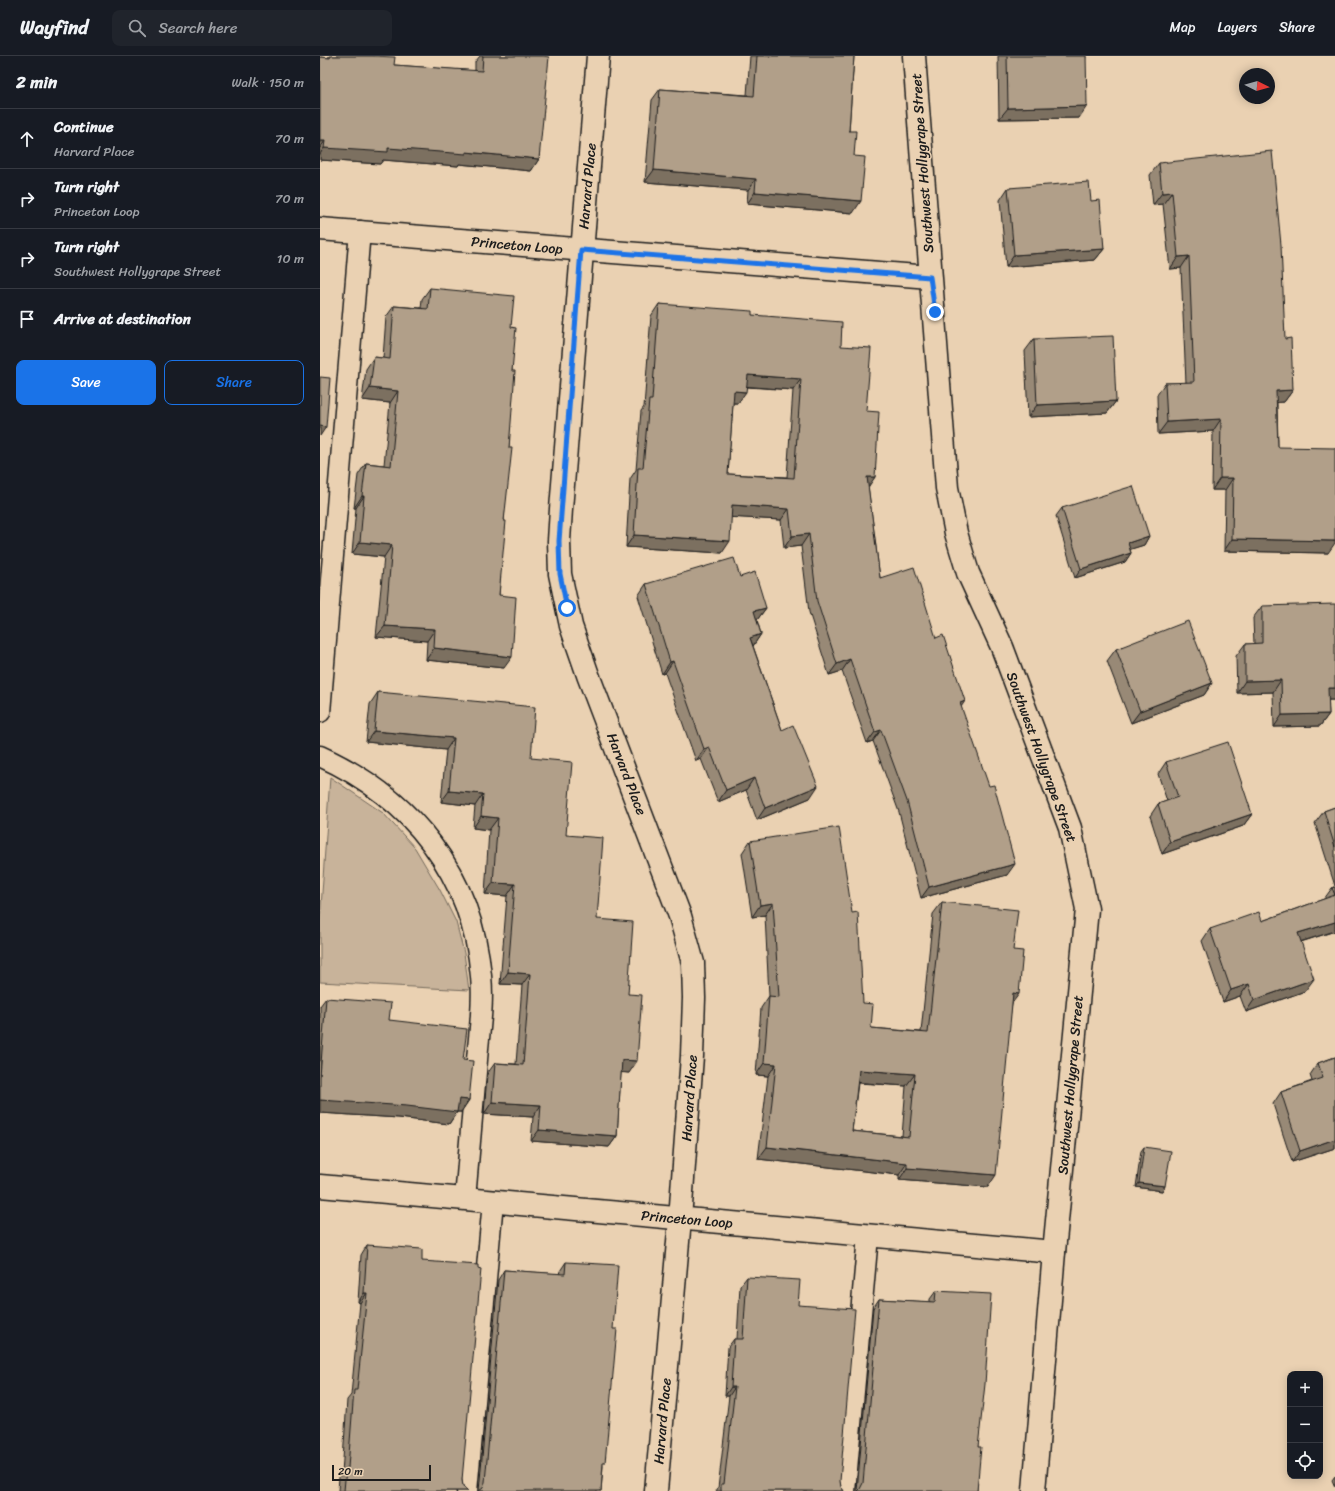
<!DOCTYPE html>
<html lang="en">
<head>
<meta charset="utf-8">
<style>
	:root { --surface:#171b24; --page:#20242c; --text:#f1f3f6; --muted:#9ea1a6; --line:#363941; --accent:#1a73e8 }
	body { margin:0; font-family:Sriracha,sans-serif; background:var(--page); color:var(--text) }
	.controls { position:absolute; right:12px; bottom:12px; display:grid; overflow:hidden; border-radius:8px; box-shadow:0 2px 10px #0003 }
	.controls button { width:36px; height:36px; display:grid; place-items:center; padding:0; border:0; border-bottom:1px solid var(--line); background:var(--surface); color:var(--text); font:20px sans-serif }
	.compass { position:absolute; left:919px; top:12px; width:36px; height:36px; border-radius:50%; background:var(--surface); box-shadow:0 2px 10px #0003; rotate:95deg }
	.scale { position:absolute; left:12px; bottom:10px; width:99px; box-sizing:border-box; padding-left:4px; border:2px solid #1c1c1c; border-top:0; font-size:11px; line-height:14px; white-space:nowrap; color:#1c1c1c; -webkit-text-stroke:3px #ead1b2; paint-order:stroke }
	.stop { position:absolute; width:12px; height:12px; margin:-9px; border:3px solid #1a73e8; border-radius:50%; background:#fff }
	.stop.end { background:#1a73e8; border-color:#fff; box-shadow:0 1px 4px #0008 }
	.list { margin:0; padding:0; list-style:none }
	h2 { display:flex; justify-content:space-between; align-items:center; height:52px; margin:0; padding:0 16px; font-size:17px }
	h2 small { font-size:13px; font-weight:400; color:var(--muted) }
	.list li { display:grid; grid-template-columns:26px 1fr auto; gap:12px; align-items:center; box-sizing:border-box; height:60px; padding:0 16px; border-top:1px solid var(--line) }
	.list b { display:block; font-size:15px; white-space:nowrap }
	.list p { margin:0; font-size:13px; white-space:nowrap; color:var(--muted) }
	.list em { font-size:13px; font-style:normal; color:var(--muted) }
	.actions { display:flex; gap:8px; padding:12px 16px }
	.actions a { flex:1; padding:9px 0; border:1px solid var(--accent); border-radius:8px; text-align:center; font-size:14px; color:var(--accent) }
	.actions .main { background:var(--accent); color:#fff }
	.icon { flex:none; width:22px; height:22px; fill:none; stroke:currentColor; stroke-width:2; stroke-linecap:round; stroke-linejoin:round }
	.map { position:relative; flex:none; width:1015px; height:1435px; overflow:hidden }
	header { display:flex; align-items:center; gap:24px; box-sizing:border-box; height:56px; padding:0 20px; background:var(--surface); border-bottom:1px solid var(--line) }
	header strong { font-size:19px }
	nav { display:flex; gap:22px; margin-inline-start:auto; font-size:14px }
	.search { width:280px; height:36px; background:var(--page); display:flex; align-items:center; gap:10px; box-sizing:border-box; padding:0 14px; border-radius:8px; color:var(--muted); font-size:15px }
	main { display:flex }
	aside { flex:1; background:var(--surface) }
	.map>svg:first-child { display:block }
	.green { fill:#c8b39a; stroke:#72685b }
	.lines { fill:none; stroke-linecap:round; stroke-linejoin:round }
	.service-casing { stroke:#1c1c1c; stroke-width:23 }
	.minor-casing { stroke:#1c1c1c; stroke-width:25 }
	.service { stroke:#ead1b2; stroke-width:20 }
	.minor { stroke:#ead1b2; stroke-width:22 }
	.wall { fill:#988976; stroke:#1c1c1c; fill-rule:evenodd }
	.shaded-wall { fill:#7c6f60; stroke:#1c1c1c }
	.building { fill:#b19f89; stroke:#1c1c1c; fill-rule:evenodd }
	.route { stroke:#1a73e8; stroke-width:5 }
	.labels { text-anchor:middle; stroke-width:3; stroke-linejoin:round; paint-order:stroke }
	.street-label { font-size:14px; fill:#1c1c1c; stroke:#ead1b2 }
</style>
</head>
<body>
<header>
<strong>Wayfind</strong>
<div class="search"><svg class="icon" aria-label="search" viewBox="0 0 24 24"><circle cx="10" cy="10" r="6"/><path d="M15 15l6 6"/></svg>Search here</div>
<nav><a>Map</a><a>Layers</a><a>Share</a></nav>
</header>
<main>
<aside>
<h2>2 min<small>Walk · 150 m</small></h2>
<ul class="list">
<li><svg class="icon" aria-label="ahead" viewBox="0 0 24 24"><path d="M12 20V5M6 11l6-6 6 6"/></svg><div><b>Continue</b><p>Harvard Place</p></div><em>70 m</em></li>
<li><svg class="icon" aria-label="right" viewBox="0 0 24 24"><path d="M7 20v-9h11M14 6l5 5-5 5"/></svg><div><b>Turn right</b><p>Princeton Loop</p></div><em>70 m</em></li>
<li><svg class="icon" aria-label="right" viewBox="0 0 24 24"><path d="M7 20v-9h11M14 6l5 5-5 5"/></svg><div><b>Turn right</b><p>Southwest Hollygrape Street</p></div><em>10 m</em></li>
<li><svg class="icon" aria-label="arrive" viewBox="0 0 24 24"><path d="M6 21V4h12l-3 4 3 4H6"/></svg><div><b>Arrive at destination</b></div></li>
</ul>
<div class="actions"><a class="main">Save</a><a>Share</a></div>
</aside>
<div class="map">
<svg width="1015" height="1435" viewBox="0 0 1015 1435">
	<rect width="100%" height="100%" fill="#ead1b2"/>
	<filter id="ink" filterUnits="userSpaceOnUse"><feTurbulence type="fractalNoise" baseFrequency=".025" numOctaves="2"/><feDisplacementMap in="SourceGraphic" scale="8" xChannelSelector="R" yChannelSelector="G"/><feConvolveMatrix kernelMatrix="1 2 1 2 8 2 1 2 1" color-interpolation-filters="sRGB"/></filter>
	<g filter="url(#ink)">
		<!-- green -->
		<polygon class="green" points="10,721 63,757 95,792 120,834 136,866 144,897 149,934 0,926 0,866"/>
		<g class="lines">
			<defs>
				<g id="service">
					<polyline points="0,656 40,175"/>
					<path d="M0 700C92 742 152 818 161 920 164 948 159 977 157 1004 153 1050 149 1097 145 1143"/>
					<polyline points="147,1435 173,1145"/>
					<polyline points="525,1435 548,1180"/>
				</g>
				<g id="minor">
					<polyline points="278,0 241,453 239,485 240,518 251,570 268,619 360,860 373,907 374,942 372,1000 360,1163 336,1435"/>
					<polyline points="594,0 627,432 636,477 648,517 682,591 750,772 767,853 734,1196 714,1435"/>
					<polyline points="0,173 610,221"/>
					<polyline points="0,1130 734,1196"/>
				</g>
			</defs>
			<!-- service casing -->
			<use href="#service" class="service-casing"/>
			<!-- minor casing -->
			<use href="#minor" class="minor-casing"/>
			<!-- service -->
			<use href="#service" class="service"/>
			<!-- minor -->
			<use href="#minor" class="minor"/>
		</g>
		<!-- wall -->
		<g class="wall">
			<polygon points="9,0 53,0 74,9 155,15 155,6 160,0 223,0 219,103 211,115 139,108 138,110 63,104 60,108 0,104 0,1 8,2"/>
			<polygon points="430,0 534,0 529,75 534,100 533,157 427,148 428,134 325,126 332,44 340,33 427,39"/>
			<polygon points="678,0 766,0 759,62 679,63"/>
			<polygon points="839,107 965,283 973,334 964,346 957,346 958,391 1008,497 904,495 905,434 892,434 893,375 838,378 837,339 845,327 866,327 861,212 850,213 843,148 833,149 830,119"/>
			<polygon points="688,132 771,145 784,193 775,204 686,211 680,144"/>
			<polygon points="110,232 191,271 192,315 189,392 179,539 184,612 106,604 107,585 56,581 64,501 32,498 36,452 34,452 38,419 46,407 64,409 70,347 42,344 46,313 54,301 63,302 66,261 74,250 101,252 102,243"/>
			<path d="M339 248 432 259 521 290 546 355 555 421 548 430 560 522 616 582 641 651 687 819 601 842 579 756 553 685 547 687 522 615 509 619 489 556 481 490 464 492 461 464 411 461 402 497 306 491 310 423 316 414 321 355 324 351 331 260ZM427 331 473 334 467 421 408 418 413 347H418Z"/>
			<polygon points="714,283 796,345 787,357 708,361 705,295"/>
			<polygon points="742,452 829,480 824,489 810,493 811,497 805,506 755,522 736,460"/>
			<polygon points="420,521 446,552 437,564 441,578 433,590 462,674 490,742 437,764 426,734 398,746 381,703 376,705 345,617 342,618 318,540 326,528"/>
			<polygon points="942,550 1015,644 1008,644 1009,658 1000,670 954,671 953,636 917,637 916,600 925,588 934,588 933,562"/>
			<polygon points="796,593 892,627 884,639 811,667 787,605"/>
			<polygon points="58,636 211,702 246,779 277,863 308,938 309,1017 301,1016 297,1080 289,1091 211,1085 213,1061 164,1058 167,1018 175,1007 196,1008 202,929 180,928 187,840 165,838 169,774 153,772 155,750 121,746 126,694 46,686 50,648"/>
			<polygon points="846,706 932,758 923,770 842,798 830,760 838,748 847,745 838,718"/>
			<polygon points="1015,751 1015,830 995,767 1004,755"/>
			<path d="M430 785 543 947 551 972 601 976 613 858 622 846 693 894 692 947 668 1131 579 1124V1119L438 1103 448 1020 436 1019 441 952 449 940 445 859 432 861 422 797ZM538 1027 586 1030 582 1080 532 1075Z"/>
			<polygon points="1015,831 1015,875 981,886 985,935 926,956 920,940 903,946 882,885 890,873 942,865 1004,843 1012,832"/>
			<polygon points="6,942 69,964 143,1004 149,1044 141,1056 137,1056 129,1068 79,1062 0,1057 0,950"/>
			<polygon points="1015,1001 1015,1092 972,1106 953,1048 961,1036 992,1025 990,1019 998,1007"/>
			<polygon points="824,1091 845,1130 842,1135 816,1131 821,1095"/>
			<polygon points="47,1189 102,1205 143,1430 147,1435 148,1435 18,1435 19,1421 22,1418 27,1344 31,1339 40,1247 38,1246 41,1199"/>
			<polygon points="246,1206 283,1410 281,1435 159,1435 178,1224 184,1214 239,1218 240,1215"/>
			<polygon points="427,1221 478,1249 521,1431 524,1435 396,1435 398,1432 409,1340 405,1340 408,1291 414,1283 417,1283 420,1230"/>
			<polygon points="616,1235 658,1391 657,1435 537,1435 553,1252 559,1243 610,1246 610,1243"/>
			<polygon points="1015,1420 1015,1431 1012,1424"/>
		</g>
		<!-- shaded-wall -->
		<g class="shaded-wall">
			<polygon points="767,50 759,62 679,63 688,52"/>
			<polygon points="0,85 5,85 0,92"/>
			<polygon points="4,92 68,92 146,96 219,103 211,115 139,108 138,110 63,104 60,108 0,104 0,98"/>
			<polygon points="334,114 436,123 428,134 325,126"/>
			<polygon points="435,136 541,145 533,157 427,148"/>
			<polygon points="852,136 843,148 833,149 842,137"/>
			<polygon points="784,193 775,204 686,211 694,199"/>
			<polygon points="869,200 861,212 850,213 858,201"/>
			<polygon points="428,319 481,323 473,334 420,330"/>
			<polygon points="50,332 78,335 70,347 42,344"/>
			<polygon points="973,334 964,346 948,347 956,335"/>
			<polygon points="414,335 426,336 418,347 406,347"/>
			<polygon points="796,345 787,357 708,361 717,349"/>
			<polygon points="901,363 893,375 838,378 847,366"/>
			<polygon points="0,370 6,371 0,380"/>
			<polygon points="547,421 555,421 547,433"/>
			<polygon points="900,422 913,422 905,434 892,434"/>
			<polygon points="42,440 44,440 36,452 34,452"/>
			<polygon points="412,449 469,453 461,464 404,461"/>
			<polygon points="489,478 481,490 464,492 472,480"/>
			<polygon points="314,479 410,485 402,497 306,491"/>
			<polygon points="829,480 824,489 802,496 808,487"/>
			<polygon points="912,483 1015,485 1015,487 1008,497 904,495"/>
			<polygon points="40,486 72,489 64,501 32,498"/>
			<polygon points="811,497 805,506 755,522 761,513"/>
			<polygon points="446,552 437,564 426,567 434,555"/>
			<polygon points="65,570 115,573 107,585 56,581"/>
			<polygon points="441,578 433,590 430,582"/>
			<polygon points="114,592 192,601 184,612 106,604"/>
			<polygon points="530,603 522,615 509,619 517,608"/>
			<polygon points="353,605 345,617 342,618 350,606"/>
			<polygon points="961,624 953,636 917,637 925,625"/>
			<polygon points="892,627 884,639 811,667 820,655"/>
			<polygon points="1008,632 1015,632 1015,644 1000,644"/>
			<polygon points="645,645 637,657 640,647"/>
			<polygon points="1009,658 1000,670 954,671 962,659"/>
			<polygon points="561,674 553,685 547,687 555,676"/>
			<polygon points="54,675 134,682 126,694 46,686"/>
			<polygon points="389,691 381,703 376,705 384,693"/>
			<polygon points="434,722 426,734 398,746 406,734"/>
			<polygon points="498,730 490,742 437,764 445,752"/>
			<polygon points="129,735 163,738 155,750 121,746"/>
			<polygon points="932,758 923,770 842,798 850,786"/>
			<polygon points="161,760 178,762 169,774 153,772"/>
			<polygon points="695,808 687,819 601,842 609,831"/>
			<polygon points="173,827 195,828 187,840 165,838"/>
			<polygon points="453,847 445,859 432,861 440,849"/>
			<polygon points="1015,866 1015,875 970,889 978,877"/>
			<polygon points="188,916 210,918 202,929 180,928"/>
			<polygon points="994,923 985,935 926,956 934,944"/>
			<polygon points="929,928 920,940 903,946 911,934"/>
			<polygon points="693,937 699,938 690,950"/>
			<polygon points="302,1004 317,1005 309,1017 294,1016"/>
			<polygon points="444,1007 456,1008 448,1020 436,1019"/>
			<polygon points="539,1014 595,1018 586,1030 531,1026"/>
			<polygon points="139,1043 149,1044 141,1056 136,1056 137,1056 129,1068 79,1062 0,1057 0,1044"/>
			<polygon points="172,1046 221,1049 213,1061 164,1058"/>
			<polygon points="219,1074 297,1080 289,1091 211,1085"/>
			<polygon points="1015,1083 1015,1092 972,1106 980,1095"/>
			<polygon points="447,1091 587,1107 579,1119 438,1103"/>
			<polygon points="587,1112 676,1119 668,1131 579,1124"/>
			<polygon points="819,1127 845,1130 842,1135 816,1131"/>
			<polygon points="44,1237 47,1237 40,1247 38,1246"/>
			<polygon points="411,1331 415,1331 409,1340 405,1340"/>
		</g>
		<!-- building -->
		<g class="building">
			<polygon points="11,0 53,0 75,1 74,9 162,15 163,0 223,0 229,1 219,103 146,96 146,98 68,92 68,96 4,92 5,85 0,85 0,1 10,2"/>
			<polygon points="437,0 534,0 529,75 536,75 534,100 545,101 541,145 435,136 436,123 334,114 340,33 434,40"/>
			<polygon points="687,0 766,0 767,50 688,52"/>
			<polygon points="952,95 961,189 965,283 971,282 973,334 956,335 958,391 1015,392 1015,485 912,483 913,422 900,422 901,363 847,366 845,327 874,326 869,200 858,201 852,136 842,137 839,107"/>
			<polygon points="769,126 771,145 780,144 784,193 694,199 688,132"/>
			<polygon points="110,232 194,240 191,271 196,272 192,315 195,315 189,392 192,392 184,465 186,465 179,539 196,541 192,601 114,592 115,573 65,570 72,489 40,486 44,440 42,440 46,407 71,410 78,335 50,332 54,301 70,303 74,250 108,253"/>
			<path d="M339 248 432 255V259L522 266 521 290 551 292 546 355 559 356 555 421H547L560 522 594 511 616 582 623 579 645 645 640 647 669 730 674 729 695 808 609 831 587 745 561 674 555 676 530 603 517 608 497 545 489 478 472 480 469 453 412 449 410 485 314 479 318 412H323L329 344H332ZM428 319 481 323 474 422 408 418 414 335 426 336Z"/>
			<polygon points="793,280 796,345 717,349 714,283"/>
			<polygon points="0,321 10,322 6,371 0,370"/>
			<polygon points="813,430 829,480 808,487 811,497 761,513 742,452"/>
			<polygon points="414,502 420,521 435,516 446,552 434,555 441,578 430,582 462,674 473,669 498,730 445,752 434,722 406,734 389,691 384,693 353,605 350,606 326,528"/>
			<polygon points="1015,548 1015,632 1008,632 1009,658 962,659 961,624 925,625 925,588 942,587 942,550"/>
			<polygon points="868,565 892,627 820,655 796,593"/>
			<polygon points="58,636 215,651 211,702 252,706 246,779 283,782 277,863 313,866 308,938 322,939 317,1005 302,1004 297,1080 219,1074 221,1049 172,1046 175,1007 203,1009 210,918 188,916 195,828 173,827 178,762 161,760 163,738 129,735 134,682 54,675"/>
			<polygon points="908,686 932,758 850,786 838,748 858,741 846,706"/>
			<polygon points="1015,751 1015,791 1004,755"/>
			<path d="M519 771 532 857 538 856 543 947 553 948 551 972 608 977 622 846 698 854 693 894 703 895 699 938 693 937 676 1119 587 1112V1107L447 1091 456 1008 444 1007 449 940 459 941 453 847 440 849 430 785ZM539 1014 595 1018 589 1081 532 1075Z"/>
			<polygon points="1015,831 1015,866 978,877 994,923 934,944 929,928 911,934 890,873 939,856 942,865 1015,839 1012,832"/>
			<polygon points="6,942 71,947 69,964 147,973 143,1004 153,1005 149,1044 139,1043 137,1056 87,1050 0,1044 0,1021"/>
			<polygon points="1015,1001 1015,1083 980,1095 961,1036 1003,1022 998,1007"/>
			<polygon points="824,1091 851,1095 845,1130 819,1127"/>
			<polygon points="47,1189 102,1193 102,1205 158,1209 158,1212 161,1213 142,1424 143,1430 147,1435 148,1435 24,1435 26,1412 28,1412 34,1334 37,1334 47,1237 44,1237"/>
			<polygon points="246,1206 298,1209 293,1273 297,1273 285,1407 283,1407 281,1435 159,1435 163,1432 165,1426 184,1214 245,1218"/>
			<polygon points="427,1221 480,1224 478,1249 535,1253 520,1425 521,1431 524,1435 401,1435 401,1428 404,1428 415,1331 411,1331 414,1283 423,1283"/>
			<polygon points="616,1235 671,1238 665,1328 658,1391 661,1391 657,1435 538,1435 540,1433 543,1427 559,1243 615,1246"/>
		</g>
	</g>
	<g class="lines" filter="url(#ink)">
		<!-- route -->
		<polyline class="route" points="247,552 240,518 239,485 261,194 610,221 615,256"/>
	</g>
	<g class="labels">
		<!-- street labels -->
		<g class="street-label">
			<text transform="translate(602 107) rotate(-94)" y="5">Southwest Hollygrape Street</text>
			<text transform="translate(267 130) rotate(-85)" y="5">Harvard Place</text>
			<text transform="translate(197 189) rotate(5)" y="5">Princeton Loop</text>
			<text transform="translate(722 701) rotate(70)" y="5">Southwest Hollygrape Street</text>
			<text transform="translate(307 718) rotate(69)" y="5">Harvard Place</text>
			<text transform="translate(750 1029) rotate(-85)" y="5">Southwest Hollygrape Street</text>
			<text transform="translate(369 1042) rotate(-86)" y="5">Harvard Place</text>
			<text transform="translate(367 1163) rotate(5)" y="5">Princeton Loop</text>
			<text transform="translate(342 1365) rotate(-85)" y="5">Harvard Place</text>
		</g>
	</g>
</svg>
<div class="controls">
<button>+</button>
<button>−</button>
<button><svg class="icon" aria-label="locate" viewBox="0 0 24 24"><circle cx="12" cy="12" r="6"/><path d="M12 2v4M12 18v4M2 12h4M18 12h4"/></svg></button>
</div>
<svg class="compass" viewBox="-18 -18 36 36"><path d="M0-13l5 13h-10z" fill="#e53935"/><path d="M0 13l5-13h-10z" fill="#9ea1a6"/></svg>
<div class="scale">20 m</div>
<div class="stop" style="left:247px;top:552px"></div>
<div class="stop end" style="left:615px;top:256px"></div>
</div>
</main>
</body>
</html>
